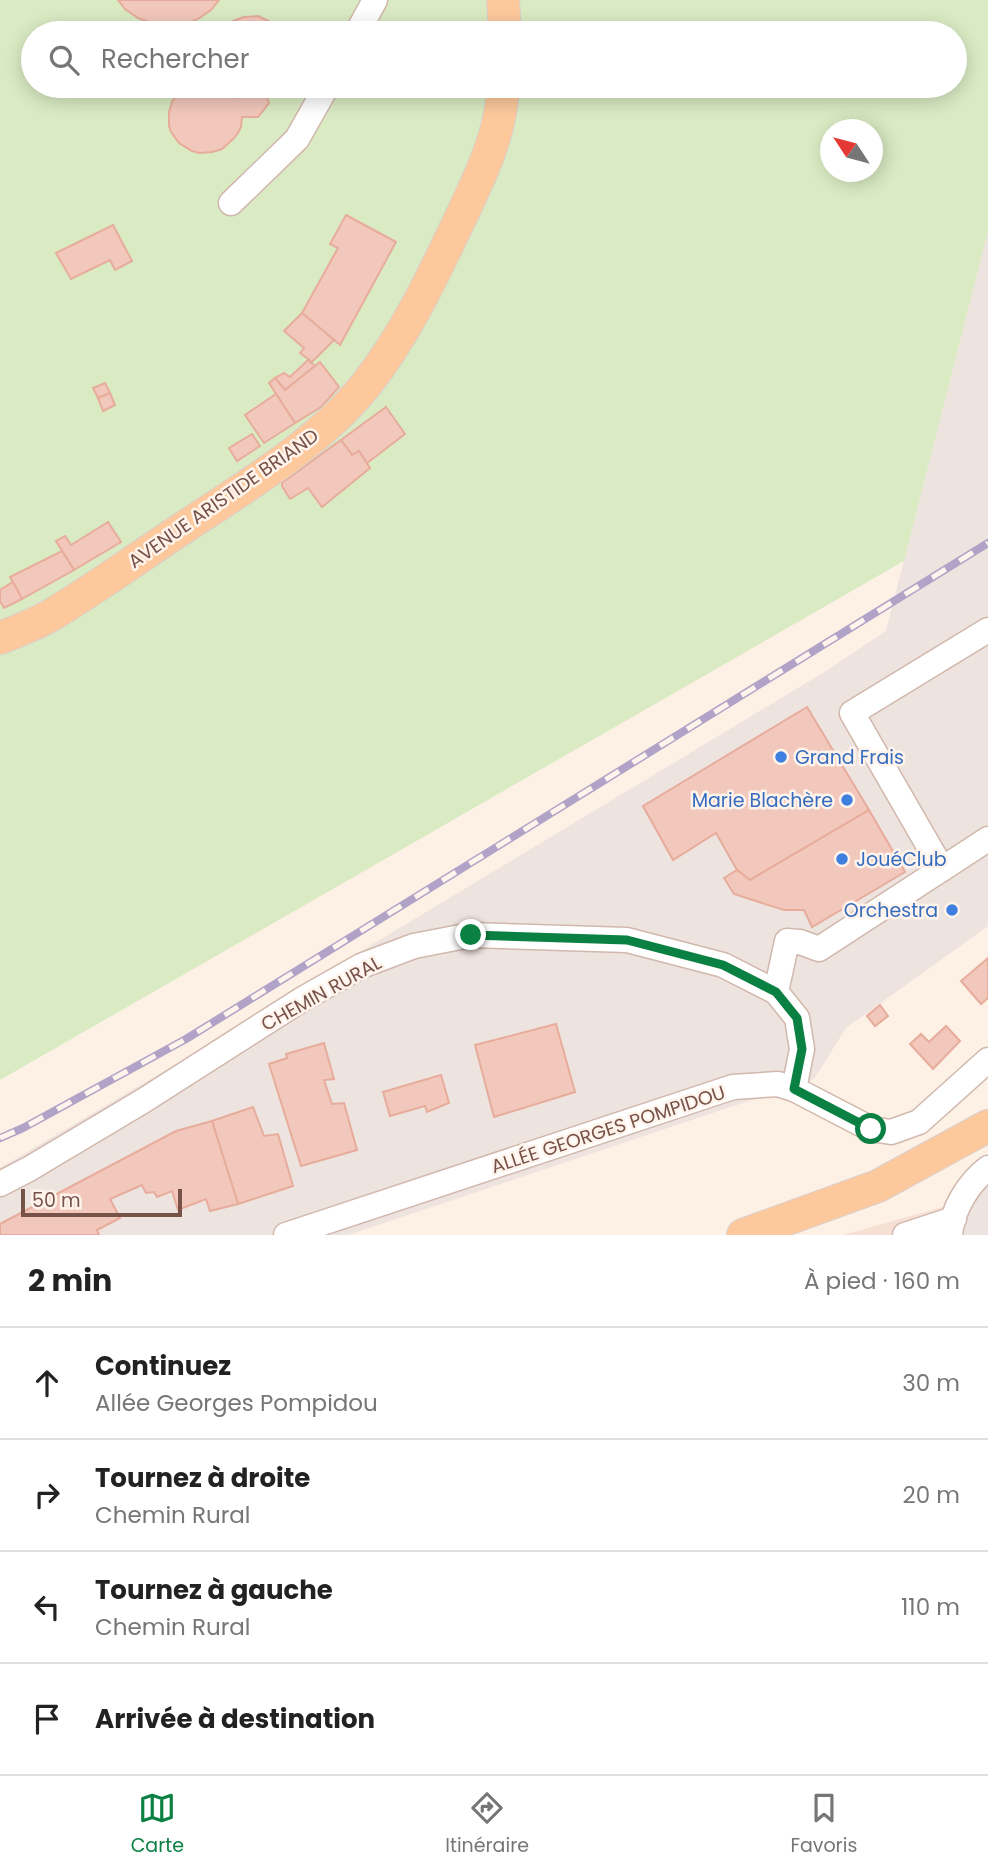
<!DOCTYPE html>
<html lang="fr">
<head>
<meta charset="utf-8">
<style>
	:root { --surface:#fff; --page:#f6f6f6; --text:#222; --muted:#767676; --line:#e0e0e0; --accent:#0b8043 }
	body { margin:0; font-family:Poppins,sans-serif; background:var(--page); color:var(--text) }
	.compass { position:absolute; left:820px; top:119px; width:63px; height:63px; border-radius:50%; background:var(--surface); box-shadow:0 4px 18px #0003; rotate:306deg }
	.scale { position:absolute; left:21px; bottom:18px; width:161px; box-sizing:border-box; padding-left:7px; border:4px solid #775249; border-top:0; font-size:19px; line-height:24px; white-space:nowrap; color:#775249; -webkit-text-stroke:5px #fff4ec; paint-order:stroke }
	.stop { position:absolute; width:21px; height:21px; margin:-16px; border:5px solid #0b8043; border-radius:50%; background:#fff }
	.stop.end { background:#0b8043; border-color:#fff; box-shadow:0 2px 7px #0008 }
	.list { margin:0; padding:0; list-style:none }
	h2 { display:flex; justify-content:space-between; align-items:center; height:91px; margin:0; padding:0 28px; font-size:30px }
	h2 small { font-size:23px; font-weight:400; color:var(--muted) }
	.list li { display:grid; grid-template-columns:46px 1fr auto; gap:21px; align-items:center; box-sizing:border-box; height:112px; padding:0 28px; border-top:2px solid var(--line) }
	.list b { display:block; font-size:26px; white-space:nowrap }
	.list p { margin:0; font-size:23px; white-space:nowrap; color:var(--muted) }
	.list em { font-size:23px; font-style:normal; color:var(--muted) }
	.icon { flex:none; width:38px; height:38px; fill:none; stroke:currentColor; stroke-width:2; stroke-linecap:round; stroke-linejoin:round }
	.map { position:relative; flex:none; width:988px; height:1235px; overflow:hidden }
	.search { position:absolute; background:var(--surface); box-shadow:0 4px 18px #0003; left:21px; right:21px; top:21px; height:77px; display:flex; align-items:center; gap:18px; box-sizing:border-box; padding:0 24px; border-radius:38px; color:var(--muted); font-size:26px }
	.sheet { height:539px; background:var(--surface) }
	nav { display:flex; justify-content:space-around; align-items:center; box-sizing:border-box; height:98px; border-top:2px solid var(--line); background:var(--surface); font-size:19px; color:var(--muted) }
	nav a { display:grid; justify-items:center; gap:4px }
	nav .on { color:var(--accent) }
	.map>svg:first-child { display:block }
	.residential { fill:#f5e0d3 }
	.industrial { fill:#ede3df }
	.green { fill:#daebc3; fill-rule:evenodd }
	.building { fill:#f3c8bc; stroke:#e7ac9b; stroke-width:2 }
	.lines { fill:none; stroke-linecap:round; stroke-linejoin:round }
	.minor-casing { stroke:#d1b8ad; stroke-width:27 }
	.major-casing { stroke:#d9cfcc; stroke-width:34 }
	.minor { stroke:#fff; stroke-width:24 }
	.major { stroke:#fdc99c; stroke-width:32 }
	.rail-casing { stroke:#b0a3c7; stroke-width:8 }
	.rail { stroke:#fff4ec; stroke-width:5; stroke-dasharray:16; stroke-linecap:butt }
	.route { stroke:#0b8043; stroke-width:9 }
	.shop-dot { fill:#3f7fe0; stroke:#fff4ec; stroke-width:2.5 }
	.labels { text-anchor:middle; stroke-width:5; stroke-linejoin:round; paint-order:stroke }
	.street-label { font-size:19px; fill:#775249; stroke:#fff4ec }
	.shop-label { font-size:19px; fill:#366cbe; stroke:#fff4ec; text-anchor:start }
</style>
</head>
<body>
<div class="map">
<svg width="988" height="1235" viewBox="0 0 988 1235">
	<rect width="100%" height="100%" fill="#fdf0e5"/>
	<!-- residential -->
	<polygon class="residential" points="950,1205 957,1235 843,1235"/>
	<!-- industrial -->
	<g class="industrial">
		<polygon points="988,231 988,926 846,1028 814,1079 348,1235 0,1235 0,1168 183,1060 368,947 823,673 886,631"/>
		<polygon points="988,1185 988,1235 957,1235 950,1205"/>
	</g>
	<!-- green -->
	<path class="green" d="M0 0H988V231L904 561 0 1080ZM33 33H955V86H33ZM830 130H872V172H830Z"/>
	<!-- building -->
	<g class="building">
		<polygon points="118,0 219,0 211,10 198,19 187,24 172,26 151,23 138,18 125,9"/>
		<polygon points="258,16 275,24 282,33 221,33 226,26 233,21 244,17"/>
		<polygon points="186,86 223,86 235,97 243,86 263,86 269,103 258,117 242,117 241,127 238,133 234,138 222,149 212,152 199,153 192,151 179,143 171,132 169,126 169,112 172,102 178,92"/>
		<polygon points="346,215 396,242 340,345 302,313 338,248 330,244"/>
		<polygon points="113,225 132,261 115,270 110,260 71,279 56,253"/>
		<polygon points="302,313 334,340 312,362 300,353 304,348 284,331"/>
		<polygon points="308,360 315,366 285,390 275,378 284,373 290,377"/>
		<polygon points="320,362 339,387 321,407 295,423 269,383 275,378 285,390"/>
		<polygon points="105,383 110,393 98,398 93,388"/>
		<polygon points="110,393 115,405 103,411 98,398"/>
		<polygon points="276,394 295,423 264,443 245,415"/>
		<polygon points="386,407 405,434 367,463 359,451 352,455 341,440"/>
		<polygon points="252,434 260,446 237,461 229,448"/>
		<polygon points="341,440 352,455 359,451 370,468 322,507 308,488 290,499 282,486 282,483"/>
		<polygon points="108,522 121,542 74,570 56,541 65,536 71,545"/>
		<polygon points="62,551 74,570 22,599 10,577"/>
		<polygon points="13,582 22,599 4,608 0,601 0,590"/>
		<polygon points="807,707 869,810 750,880 737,870 716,833 673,860 643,806"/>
		<polygon points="869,810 905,872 812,927 804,910 784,910 734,894 724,878 737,870 750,880"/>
		<polygon points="988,958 988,998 981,1004 961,981"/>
		<polygon points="880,1005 888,1016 875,1026 867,1016"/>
		<polygon points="556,1024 575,1092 494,1117 475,1045"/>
		<polygon points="946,1026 960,1041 933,1069 910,1044 921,1034 929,1042"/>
		<polygon points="324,1043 334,1079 324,1080 332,1104 344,1103 357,1150 301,1166 269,1064 287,1058 286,1054"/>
		<polygon points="441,1075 449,1103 427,1112 425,1106 390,1116 383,1092"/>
		<polygon points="253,1107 264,1136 278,1134 293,1186 238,1204 212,1121"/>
		<polygon points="212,1121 238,1204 210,1211 206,1199 178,1210 172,1191 157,1197 154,1192 146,1193 142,1185 110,1199 120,1218 97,1230 99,1235 0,1235 0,1224 176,1131"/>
	</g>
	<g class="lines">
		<defs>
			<g id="minor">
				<polyline points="357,33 375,0"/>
				<polyline points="231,203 297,139 327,86"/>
				<polyline points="942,869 852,713 988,630"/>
				<polyline points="776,992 787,941 800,942 819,949 988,839"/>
				<polyline points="0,1184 29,1169 143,1101 301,1000 361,966 414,946 471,935 627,940 723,965 776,992 797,1018 802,1049 794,1089"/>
				<polyline points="286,1235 733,1087 778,1084 794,1089 871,1129 891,1132 919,1122 988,1060"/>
				<polyline points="905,1235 954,1219"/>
				<path d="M950 1235C952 1210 968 1183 988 1168"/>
			</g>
			<g id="major">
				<polyline points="503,0 505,33"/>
				<path d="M0 638C17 631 37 624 53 614 98 587 142 555 186 526 245 487 320 442 365 386 404 337 432 278 459 221 479 179 502 133 503 86"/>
				<polyline points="743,1235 878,1186 988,1126"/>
			</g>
		</defs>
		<!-- minor casing -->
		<use href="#minor" class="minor-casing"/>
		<!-- major casing -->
		<use href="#major" class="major-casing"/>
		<!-- minor -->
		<use href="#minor" class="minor"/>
		<!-- major -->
		<use href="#major" class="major"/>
		<defs>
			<polyline id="rail" points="0,1138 23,1128 186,1039 988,543"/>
		</defs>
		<!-- rail casing -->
		<use href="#rail" class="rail-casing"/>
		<!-- rail -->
		<use href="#rail" class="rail"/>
	</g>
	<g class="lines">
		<!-- route -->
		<polyline class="route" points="471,935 627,940 723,965 776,992 797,1018 802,1049 794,1089 871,1129"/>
	</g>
	<!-- markers -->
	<g class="shop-dot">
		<circle cx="781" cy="757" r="7"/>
		<circle cx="847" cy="800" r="7"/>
		<circle cx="842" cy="859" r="7"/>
		<circle cx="952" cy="910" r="7"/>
	</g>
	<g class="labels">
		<!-- street labels -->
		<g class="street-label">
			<text transform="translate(223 498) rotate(-35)" y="7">AVENUE ARISTIDE BRIAND</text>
			<text transform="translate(321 993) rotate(-29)" y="7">CHEMIN RURAL</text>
			<text transform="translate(608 1129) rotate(-18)" y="7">ALLÉE GEORGES POMPIDOU</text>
		</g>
		<!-- shop labels -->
		<g class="shop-label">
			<text x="795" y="764">Grand Frais</text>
			<text x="833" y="807" text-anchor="end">Marie Blachère</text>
			<text x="856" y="866">JouéClub</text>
			<text x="938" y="917" text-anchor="end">Orchestra</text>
		</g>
	</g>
</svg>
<svg class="compass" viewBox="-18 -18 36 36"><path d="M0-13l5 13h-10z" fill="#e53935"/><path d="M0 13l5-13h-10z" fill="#767676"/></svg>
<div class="scale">50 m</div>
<div class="stop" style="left:871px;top:1129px"></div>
<div class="stop end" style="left:471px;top:935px"></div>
<div class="search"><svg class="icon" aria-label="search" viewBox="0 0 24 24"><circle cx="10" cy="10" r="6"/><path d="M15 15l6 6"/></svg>Rechercher</div>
</div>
<section class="sheet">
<h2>2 min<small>À pied · 160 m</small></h2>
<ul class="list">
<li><svg class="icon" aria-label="ahead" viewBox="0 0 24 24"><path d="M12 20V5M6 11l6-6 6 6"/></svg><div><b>Continuez</b><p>Allée Georges Pompidou</p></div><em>30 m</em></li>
<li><svg class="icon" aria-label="right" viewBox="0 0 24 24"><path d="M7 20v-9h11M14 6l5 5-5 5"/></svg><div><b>Tournez à droite</b><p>Chemin Rural</p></div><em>20 m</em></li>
<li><svg class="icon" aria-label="left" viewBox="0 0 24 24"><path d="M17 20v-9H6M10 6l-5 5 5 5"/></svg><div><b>Tournez à gauche</b><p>Chemin Rural</p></div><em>110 m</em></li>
<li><svg class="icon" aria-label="arrive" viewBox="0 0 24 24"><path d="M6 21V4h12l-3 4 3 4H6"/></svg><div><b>Arrivée à destination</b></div></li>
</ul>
</section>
<nav>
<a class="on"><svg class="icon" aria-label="map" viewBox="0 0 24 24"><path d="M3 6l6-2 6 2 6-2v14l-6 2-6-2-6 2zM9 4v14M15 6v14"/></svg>Carte</a>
<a><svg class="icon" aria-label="directions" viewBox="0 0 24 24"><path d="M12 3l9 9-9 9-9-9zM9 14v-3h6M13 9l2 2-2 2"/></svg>Itinéraire</a>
<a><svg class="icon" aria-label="saved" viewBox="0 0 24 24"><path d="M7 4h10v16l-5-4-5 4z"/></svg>Favoris</a>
</nav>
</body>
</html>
